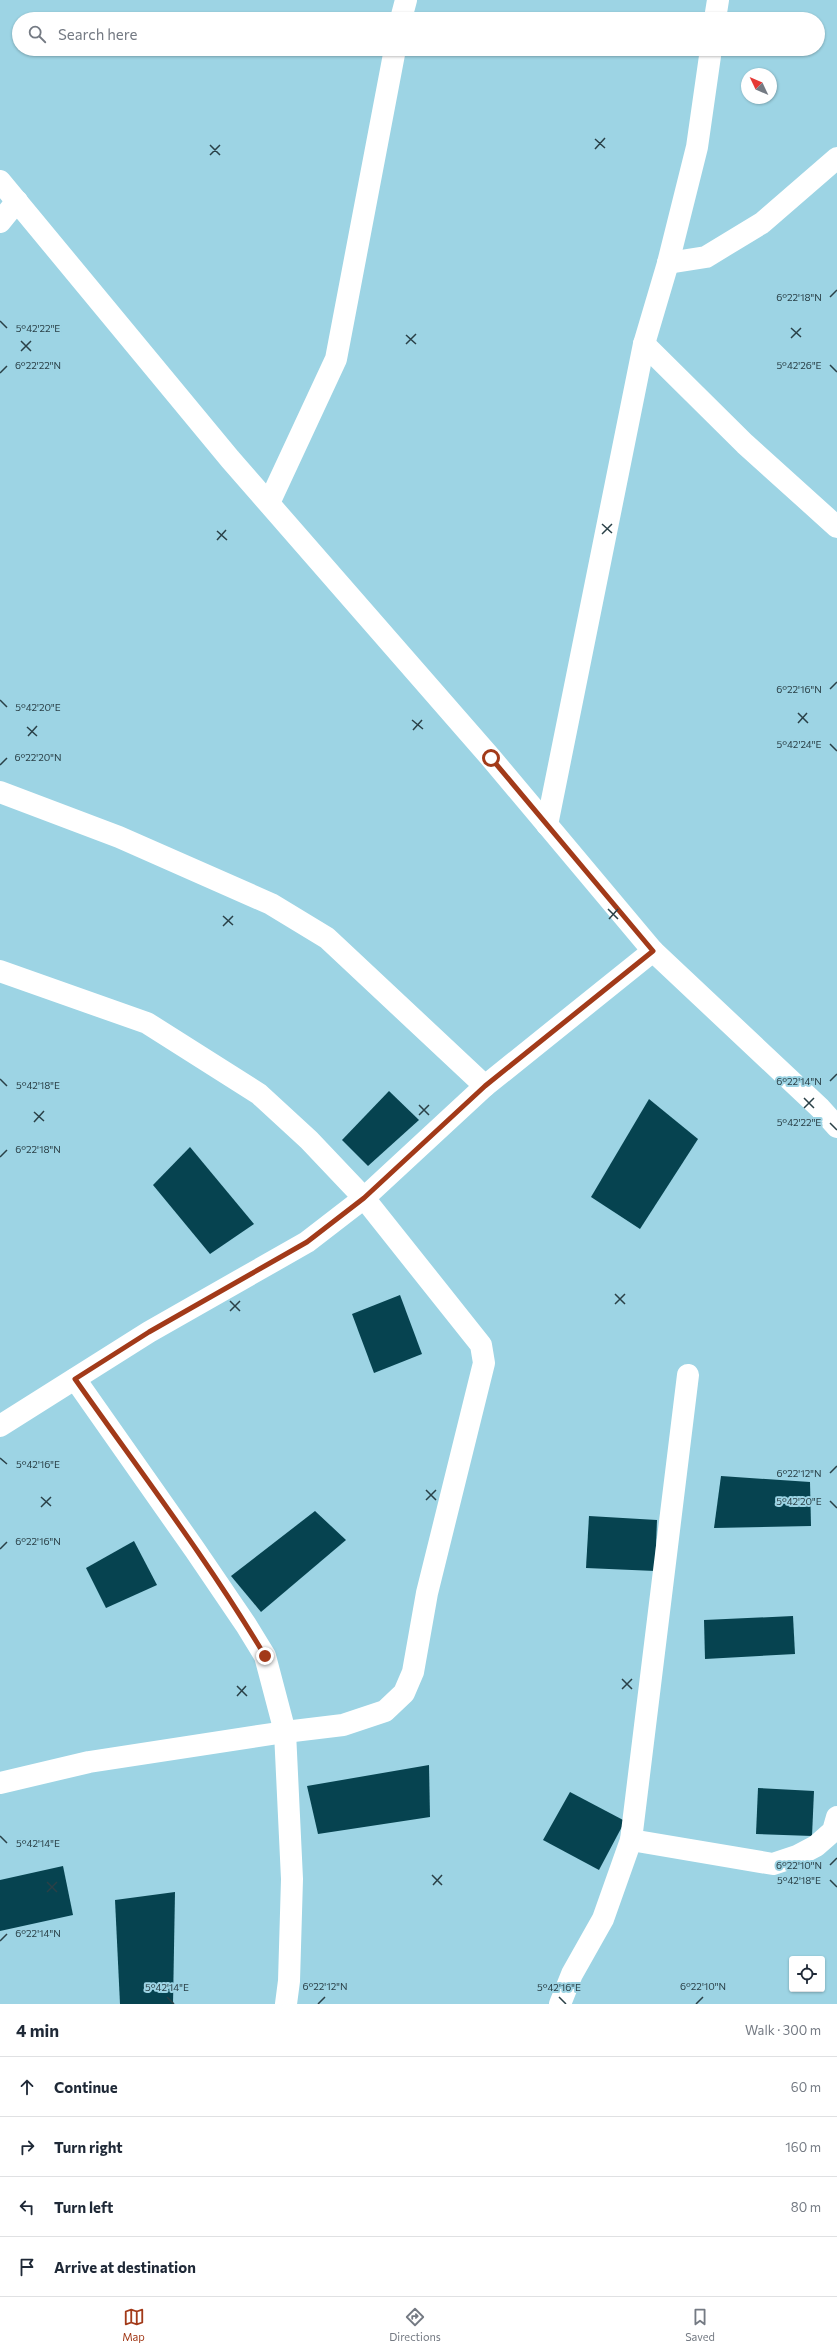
<!DOCTYPE html>
<html lang="en">
<head>
<meta charset="utf-8">
<style>
	:root { --surface:#fff; --page:#f6f6f7; --text:#1f2937; --muted:#747a83; --line:#e0e1e3; --accent:#a23a19 }
	body { margin:0; font-family:Commissioner,sans-serif; background:var(--page); color:var(--text) }
	.controls { position:absolute; right:12px; bottom:12px; display:grid; overflow:hidden; border-radius:4px; box-shadow:0 1px 3px #0004 }
	.controls button { width:36px; height:36px; display:grid; place-items:center; padding:0; border:0; border-bottom:1px solid var(--line); background:var(--surface); color:var(--text); font:20px sans-serif }
	.compass { position:absolute; left:741px; top:68px; width:36px; height:36px; border-radius:50%; background:var(--surface); box-shadow:0 1px 3px #0004; rotate:314deg }
	.stop { position:absolute; width:12px; height:12px; margin:-9px; border:3px solid #a23a19; border-radius:50%; background:#fff }
	.stop.end { background:#a23a19; border-color:#fff; box-shadow:0 1px 4px #0008 }
	.list { margin:0; padding:0; list-style:none }
	h2 { display:flex; justify-content:space-between; align-items:center; height:52px; margin:0; padding:0 16px; font-size:17px }
	h2 small { font-size:13px; font-weight:400; color:var(--muted) }
	.list li { display:grid; grid-template-columns:26px 1fr auto; gap:12px; align-items:center; box-sizing:border-box; height:60px; padding:0 16px; border-top:1px solid var(--line) }
	.list b { display:block; font-size:15px; white-space:nowrap }
	.list em { font-size:13px; font-style:normal; color:var(--muted) }
	.icon { flex:none; width:22px; height:22px; fill:none; stroke:currentColor; stroke-width:2; stroke-linecap:round; stroke-linejoin:round }
	.map { position:relative; flex:none; width:837px; height:2004px; overflow:hidden }
	.search { position:absolute; background:var(--surface); box-shadow:0 1px 3px #0004; left:12px; right:12px; top:12px; height:44px; display:flex; align-items:center; gap:10px; box-sizing:border-box; padding:0 14px; border-radius:22px; color:var(--muted); font-size:15px }
	.sheet { height:292px; background:var(--surface) }
	nav { display:flex; justify-content:space-around; align-items:center; box-sizing:border-box; height:56px; border-top:1px solid var(--line); background:var(--surface); font-size:11px; color:var(--muted) }
	nav a { display:grid; justify-items:center; gap:2px }
	nav .on { color:var(--accent) }
	.map>svg:first-child { display:block }
	.building { fill:#064350 }
	.lines { fill:none; stroke-linecap:round; stroke-linejoin:round }
	.minor { stroke:#fff; stroke-width:22 }
	.route { stroke:#a23a19; stroke-width:5 }
	.ticks { fill:none; stroke:#2a4047; stroke-width:1.5 }
	.ticks-label { font-size:10px; text-anchor:middle; fill:#2a4047; stroke:#9dd4e4; stroke-width:4; stroke-linejoin:round; paint-order:stroke }
</style>
</head>
<body>
<div class="map">
<svg width="837" height="2004" viewBox="0 0 837 2004">
	<rect width="100%" height="100%" fill="#9dd4e4"/>
	<!-- building -->
	<g class="building">
		<polygon points="389,1091 419,1120 368,1166 342,1140"/>
		<polygon points="649,1099 698,1139 640,1229 591,1197"/>
		<polygon points="190,1147 254,1224 210,1254 153,1185"/>
		<polygon points="400,1295 422,1354 374,1373 352,1314"/>
		<polygon points="721,1476 810,1482 811,1526 714,1528"/>
		<polygon points="315,1511 346,1540 261,1612 231,1576"/>
		<polygon points="589,1516 657,1520 655,1571 586,1568"/>
		<polygon points="134,1541 157,1585 106,1608 86,1568"/>
		<polygon points="793,1616 795,1654 705,1659 704,1620"/>
		<polygon points="429,1765 430,1817 318,1834 307,1786"/>
		<polygon points="758,1788 814,1791 812,1836 756,1834"/>
		<polygon points="570,1792 625,1821 599,1870 543,1840"/>
		<polygon points="63,1866 73,1915 0,1931 0,1880"/>
		<polygon points="175,1892 173,2004 120,2004 115,1900"/>
	</g>
	<g class="lines">
		<!-- minor -->
		<g class="minor">
			<polyline points="401,19 406,0"/>
			<polyline points="715,19 718,0"/>
			<polyline points="0,181 230,459 491,758 653,951 820,1108 837,1127"/>
			<polyline points="0,222 17,201"/>
			<polyline points="668,263 706,257 762,223 837,158"/>
			<polyline points="644,344 745,444 837,527"/>
			<polyline points="269,503 336,359 395,49"/>
			<polyline points="0,792 119,837 271,904 327,938 485,1086"/>
			<polyline points="547,825 644,344 668,263 697,147 711,49"/>
			<polyline points="0,971 147,1023 259,1094 309,1140 364,1198 481,1345 484,1363 427,1593 413,1672 404,1693 385,1711 343,1725 285,1732 89,1762 0,1783"/>
			<polyline points="75,1379 195,1550 246,1625 265,1656 285,1732 292,1879 289,1981 286,2004"/>
			<polyline points="0,1426 149,1332 307,1242 364,1198 485,1086 653,951"/>
			<polyline points="631,1840 773,1864 797,1856 816,1846 833,1831 837,1817"/>
			<polyline points="560,2004 572,1974 603,1919 631,1840 688,1375"/>
		</g>
	</g>
	<g class="lines">
		<!-- route -->
		<path class="route" d="M265 1656C208 1560 139 1470 75 1379L149 1332 307 1242 364 1198 485 1086 653 951 491 758"/>
	</g>
	<!-- ticks -->
	<path class="ticks" d="M595 139 605 148M210 145 220 155M595 149 605 138M210 155 220 145M830 297 837 290M0 321 7 328M791 328 801 337M406 335 416 344M791 338 801 328M21 341 31 351M406 344 416 334M21 351 31 341M830 365 837 372M0 373 7 366M602 524 612 533M217 531 227 540M602 534 612 524M217 540 226 530M830 689 837 682M0 700 7 707M798 713 808 723M412 720 423 729M798 723 807 713M27 727 37 736M413 730 422 720M28 736 37 726M830 744 837 751M0 765 7 758M608 909 618 919M223 916 233 925M609 919 618 909M223 926 233 916M0 1079 7 1086M830 1081 837 1074M804 1098 814 1108M419 1105 429 1115M804 1108 814 1098M34 1112 44 1121M419 1115 429 1105M34 1122 44 1111M830 1123 837 1130M0 1157 7 1150M615 1294 625 1304M230 1301 240 1311M615 1304 625 1294M230 1311 240 1301M0 1458 7 1464M830 1473 837 1466M426 1490 436 1500M41 1497 51 1506M426 1500 436 1490M830 1501 837 1508M41 1507 51 1497M0 1549 7 1542M622 1679 632 1689M237 1686 247 1696M622 1689 632 1679M237 1696 246 1686M0 1836 7 1843M830 1865 837 1858M432 1875 442 1885M830 1880 837 1887M47 1882 57 1892M433 1885 442 1875M47 1892 57 1882M0 1941 7 1934M167 1997 174 2004M559 1997 566 2004M318 2004 325 1997M696 2004 703 1997"/>
	<g class="ticks-label">
		<text x="799" y="301">6°22'18"N</text>
		<text x="38" y="332">5°42'22"E</text>
		<text x="799" y="369">5°42'26"E</text>
		<text x="38" y="369">6°22'22"N</text>
		<text x="799" y="693">6°22'16"N</text>
		<text x="38" y="711">5°42'20"E</text>
		<text x="799" y="748">5°42'24"E</text>
		<text x="38" y="761">6°22'20"N</text>
		<text x="799" y="1085">6°22'14"N</text>
		<text x="38" y="1089">5°42'18"E</text>
		<text x="799" y="1126">5°42'22"E</text>
		<text x="38" y="1153">6°22'18"N</text>
		<text x="38" y="1468">5°42'16"E</text>
		<text x="799" y="1477">6°22'12"N</text>
		<text x="799" y="1505">5°42'20"E</text>
		<text x="38" y="1545">6°22'16"N</text>
		<text x="38" y="1847">5°42'14"E</text>
		<text x="799" y="1869">6°22'10"N</text>
		<text x="799" y="1884">5°42'18"E</text>
		<text x="38" y="1937">6°22'14"N</text>
		<text x="325" y="1990">6°22'12"N</text>
		<text x="703" y="1990">6°22'10"N</text>
		<text x="167" y="1991">5°42'14"E</text>
		<text x="559" y="1991">5°42'16"E</text>
	</g>
</svg>
<div class="controls">
<button><svg class="icon" aria-label="locate" viewBox="0 0 24 24"><circle cx="12" cy="12" r="6"/><path d="M12 2v4M12 18v4M2 12h4M18 12h4"/></svg></button>
</div>
<svg class="compass" viewBox="-18 -18 36 36"><path d="M0-13l5 13h-10z" fill="#e53935"/><path d="M0 13l5-13h-10z" fill="#747a83"/></svg>
<div class="stop" style="left:491px;top:758px"></div>
<div class="stop end" style="left:265px;top:1656px"></div>
<div class="search"><svg class="icon" aria-label="search" viewBox="0 0 24 24"><circle cx="10" cy="10" r="6"/><path d="M15 15l6 6"/></svg>Search here</div>
</div>
<section class="sheet">
<h2>4 min<small>Walk · 300 m</small></h2>
<ul class="list">
<li><svg class="icon" aria-label="ahead" viewBox="0 0 24 24"><path d="M12 20V5M6 11l6-6 6 6"/></svg><div><b>Continue</b></div><em>60 m</em></li>
<li><svg class="icon" aria-label="right" viewBox="0 0 24 24"><path d="M7 20v-9h11M14 6l5 5-5 5"/></svg><div><b>Turn right</b></div><em>160 m</em></li>
<li><svg class="icon" aria-label="left" viewBox="0 0 24 24"><path d="M17 20v-9H6M10 6l-5 5 5 5"/></svg><div><b>Turn left</b></div><em>80 m</em></li>
<li><svg class="icon" aria-label="arrive" viewBox="0 0 24 24"><path d="M6 21V4h12l-3 4 3 4H6"/></svg><div><b>Arrive at destination</b></div></li>
</ul>
</section>
<nav>
<a class="on"><svg class="icon" aria-label="map" viewBox="0 0 24 24"><path d="M3 6l6-2 6 2 6-2v14l-6 2-6-2-6 2zM9 4v14M15 6v14"/></svg>Map</a>
<a><svg class="icon" aria-label="directions" viewBox="0 0 24 24"><path d="M12 3l9 9-9 9-9-9zM9 14v-3h6M13 9l2 2-2 2"/></svg>Directions</a>
<a><svg class="icon" aria-label="saved" viewBox="0 0 24 24"><path d="M7 4h10v16l-5-4-5 4z"/></svg>Saved</a>
</nav>
</body>
</html>
